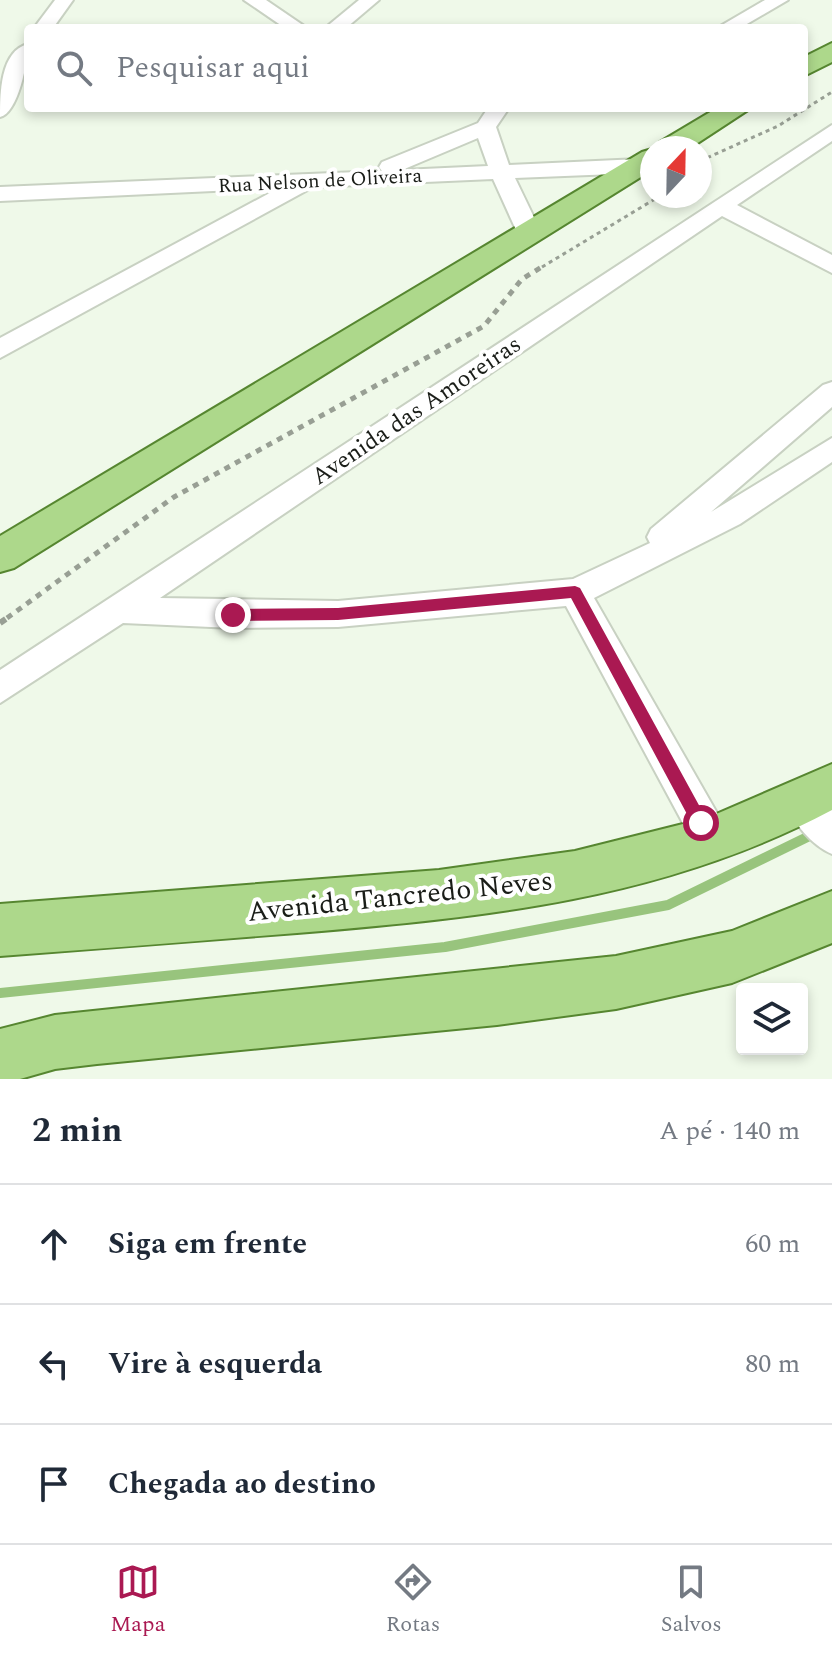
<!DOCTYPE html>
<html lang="pt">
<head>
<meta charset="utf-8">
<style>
	:root { --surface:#fff; --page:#f2f2f3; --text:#1f2937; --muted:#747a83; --line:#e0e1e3; --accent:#aa1952 }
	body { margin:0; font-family:Spectral,serif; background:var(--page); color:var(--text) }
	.controls { position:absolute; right:24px; bottom:24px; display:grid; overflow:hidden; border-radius:8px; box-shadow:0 4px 12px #0003 }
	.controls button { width:72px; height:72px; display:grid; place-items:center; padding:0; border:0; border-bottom:2px solid var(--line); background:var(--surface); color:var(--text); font:40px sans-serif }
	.compass { position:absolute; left:640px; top:136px; width:72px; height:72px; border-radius:50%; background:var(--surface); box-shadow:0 4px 12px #0003; rotate:22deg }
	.stop { position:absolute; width:24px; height:24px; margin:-18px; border:6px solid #aa1952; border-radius:50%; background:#fff }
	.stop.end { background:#aa1952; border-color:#fff; box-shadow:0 2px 8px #0008 }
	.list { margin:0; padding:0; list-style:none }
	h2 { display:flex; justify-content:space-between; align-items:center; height:104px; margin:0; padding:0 32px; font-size:34px }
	h2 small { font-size:26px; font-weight:400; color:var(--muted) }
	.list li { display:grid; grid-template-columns:52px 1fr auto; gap:24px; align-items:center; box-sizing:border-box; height:120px; padding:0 32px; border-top:2px solid var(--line) }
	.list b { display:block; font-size:30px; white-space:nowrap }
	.list em { font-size:26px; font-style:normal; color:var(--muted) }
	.icon { flex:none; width:44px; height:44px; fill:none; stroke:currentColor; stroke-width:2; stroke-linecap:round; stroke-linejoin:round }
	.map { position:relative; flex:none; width:832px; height:1079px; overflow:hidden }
	.search { position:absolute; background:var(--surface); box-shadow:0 4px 12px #0003; left:24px; right:24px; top:24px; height:88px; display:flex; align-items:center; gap:20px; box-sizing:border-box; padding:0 28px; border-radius:8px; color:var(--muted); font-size:30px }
	.sheet { height:464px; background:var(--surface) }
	nav { display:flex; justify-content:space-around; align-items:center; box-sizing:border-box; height:112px; border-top:2px solid var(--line); background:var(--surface); font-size:22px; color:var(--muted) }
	nav a { display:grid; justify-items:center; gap:4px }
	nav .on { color:var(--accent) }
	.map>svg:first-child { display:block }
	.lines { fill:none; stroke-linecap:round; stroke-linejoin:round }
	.stream { stroke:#98c47d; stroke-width:10 }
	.minor-casing { stroke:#c8d1c2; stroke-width:4 }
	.major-casing { stroke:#568630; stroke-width:4 }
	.path-far2 { stroke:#989f94; stroke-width:3; stroke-dasharray:4 4; stroke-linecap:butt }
	.path-far1 { stroke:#989f94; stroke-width:5; stroke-dasharray:6 6; stroke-linecap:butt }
	.path { stroke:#989f94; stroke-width:6; stroke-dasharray:7 7; stroke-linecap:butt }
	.minor { fill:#fff; fill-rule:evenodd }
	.major { fill:#add88b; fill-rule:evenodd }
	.route { fill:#aa1952 }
	.labels { text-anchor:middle; stroke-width:8; stroke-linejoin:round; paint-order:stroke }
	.far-street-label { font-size:20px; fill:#1a1d18; stroke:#fff }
	.street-label { font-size:24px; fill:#1a1d18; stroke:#fff }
	.near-street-label { font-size:28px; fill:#1a1d18; stroke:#fff }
</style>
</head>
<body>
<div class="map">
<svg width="832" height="1079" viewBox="0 0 832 1079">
	<rect width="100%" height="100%" fill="#eff9e9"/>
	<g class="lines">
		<!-- stream -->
		<polyline class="stream" points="0,993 445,947 668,905 832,825"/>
		<defs>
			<g id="minor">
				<polygon points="55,0 73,0 53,28 34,28"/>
				<polygon points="244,0 266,0 307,28 285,28"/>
				<polygon points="359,0 379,0 346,28 325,28"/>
				<polygon points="765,0 788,0 740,28 717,28"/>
				<path d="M28 44C28 61 18 113 0 117 0 94 0 51 28 44Z"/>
				<path d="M488 108H509L496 127 509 165 639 159 650 166 639 173 515 178 541 232 529 239 517 232 493 179 313 187 0 358V338L279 188 0 201V187L382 171 379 167 382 162 478 123ZM478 138 488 166 402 170Z"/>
				<polygon points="832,125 832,141 737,205 832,255 832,273 722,216 160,598 338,601 573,579 650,543 647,537 651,529 823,385 832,382 832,407 711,512 832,438 832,462 740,524 594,598 725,827 730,840 725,853 712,858 699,853 566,606 338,627 233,628 123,623 0,703 0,670"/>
				<path d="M803 786 816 791 832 809V854C811 845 794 823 785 803L790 791Z"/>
			</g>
			<g id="major">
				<polygon points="832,43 832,62 804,76 804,57"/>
				<polygon points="717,108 751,108 690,148 656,148 660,142"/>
				<polygon points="652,149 652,170 14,568 0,572 0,536 642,152"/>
				<path d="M832 764V810C662 900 486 917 297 933 198 941 99 949 0 956V904L439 870 575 851 707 818Z"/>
				<polygon points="832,891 832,943 732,983 616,1009 497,1025 97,1064 55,1069 20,1079 0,1079 0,1029 55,1015 616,956 732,931"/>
			</g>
		</defs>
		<!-- minor casing -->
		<use href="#minor" class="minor-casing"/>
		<!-- major casing -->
		<use href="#major" class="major-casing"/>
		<!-- path-far2 -->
		<g class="path-far2">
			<polyline points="700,161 778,126 832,92"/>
			<polyline points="542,267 660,196"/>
		</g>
		<!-- path-far1 -->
		<polyline class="path-far1" points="7,618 174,497 484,326 522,279 545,265"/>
		<!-- path -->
		<polyline class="path" points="0,623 10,616"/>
		<!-- minor -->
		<use href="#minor" class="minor"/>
		<!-- major -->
		<use href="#major" class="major"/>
	</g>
	<!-- route -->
	<polygon class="route" points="575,586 580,588 706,818 706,829 695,829 571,598 338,620 233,621 226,615 233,609 338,608"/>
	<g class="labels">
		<!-- far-street labels -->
		<g class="far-street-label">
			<text transform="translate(320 180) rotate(-3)" y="7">Rua Nelson de Oliveira</text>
		</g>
		<!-- street labels -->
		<g class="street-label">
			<text transform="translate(416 410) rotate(-34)" y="8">Avenida das Amoreiras</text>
		</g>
		<!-- near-street labels -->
		<g class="near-street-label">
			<text transform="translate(400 895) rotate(-6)" y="10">Avenida Tancredo Neves</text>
		</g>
	</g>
</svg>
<div class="controls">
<button><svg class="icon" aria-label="layers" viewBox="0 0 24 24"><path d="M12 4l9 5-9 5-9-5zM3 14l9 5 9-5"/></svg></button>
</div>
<svg class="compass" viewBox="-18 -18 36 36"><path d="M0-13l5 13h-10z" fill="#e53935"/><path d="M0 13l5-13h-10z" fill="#747a83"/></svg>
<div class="stop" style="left:701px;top:823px"></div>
<div class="stop end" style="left:233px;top:615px"></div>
<div class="search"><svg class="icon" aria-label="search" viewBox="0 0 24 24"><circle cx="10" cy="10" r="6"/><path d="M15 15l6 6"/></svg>Pesquisar aqui</div>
</div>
<section class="sheet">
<h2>2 min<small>A pé · 140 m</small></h2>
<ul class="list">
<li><svg class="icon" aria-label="ahead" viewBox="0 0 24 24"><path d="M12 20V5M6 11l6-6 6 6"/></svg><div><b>Siga em frente</b></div><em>60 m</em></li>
<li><svg class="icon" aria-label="left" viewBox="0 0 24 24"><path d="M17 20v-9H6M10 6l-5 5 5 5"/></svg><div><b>Vire à esquerda</b></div><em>80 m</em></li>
<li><svg class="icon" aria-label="arrive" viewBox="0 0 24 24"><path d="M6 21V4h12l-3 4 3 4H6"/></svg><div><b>Chegada ao destino</b></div></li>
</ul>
</section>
<nav>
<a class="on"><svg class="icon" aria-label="map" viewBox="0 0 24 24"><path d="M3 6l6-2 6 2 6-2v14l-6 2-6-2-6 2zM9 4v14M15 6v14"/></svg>Mapa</a>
<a><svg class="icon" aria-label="directions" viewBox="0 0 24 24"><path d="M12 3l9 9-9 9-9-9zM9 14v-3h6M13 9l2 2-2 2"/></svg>Rotas</a>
<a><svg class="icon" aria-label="saved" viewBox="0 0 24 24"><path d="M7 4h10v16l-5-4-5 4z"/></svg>Salvos</a>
</nav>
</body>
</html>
